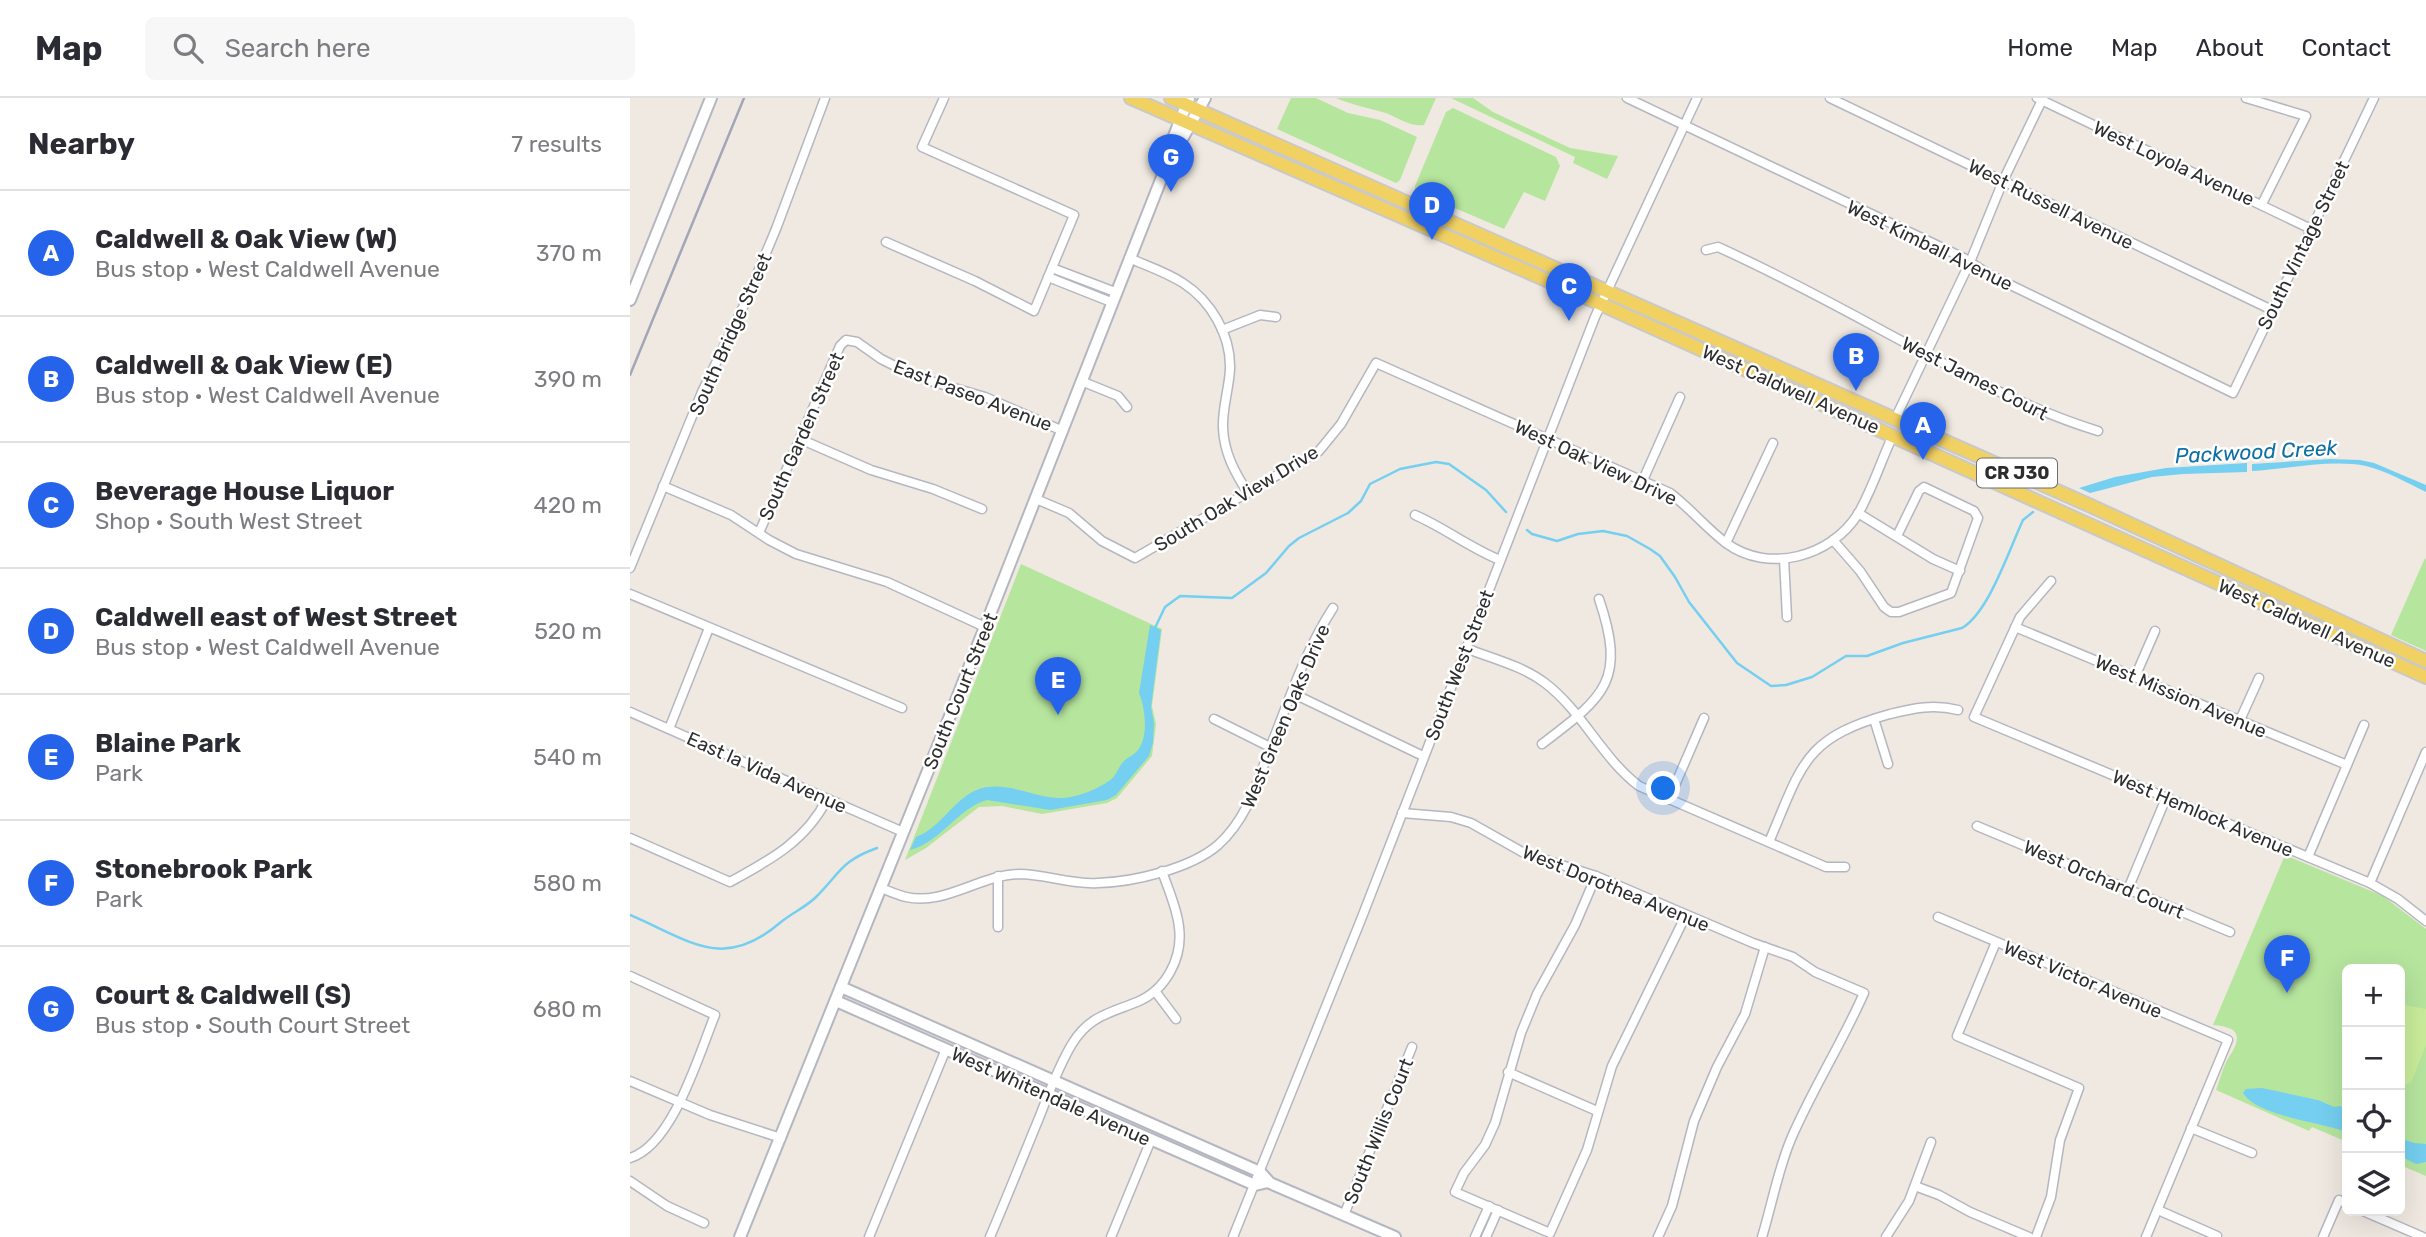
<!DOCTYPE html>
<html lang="en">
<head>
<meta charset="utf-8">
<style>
	:root { --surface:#fff; --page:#f7f7f7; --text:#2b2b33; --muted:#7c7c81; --line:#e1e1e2; --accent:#2563eb }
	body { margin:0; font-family:Rubik,sans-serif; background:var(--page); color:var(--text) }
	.controls { position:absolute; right:21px; bottom:21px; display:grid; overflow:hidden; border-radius:10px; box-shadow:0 7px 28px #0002 }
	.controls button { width:63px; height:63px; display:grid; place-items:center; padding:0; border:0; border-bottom:2px solid var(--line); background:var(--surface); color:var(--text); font:35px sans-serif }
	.you { position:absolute; left:1034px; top:691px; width:24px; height:24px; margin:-18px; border:5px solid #fff; border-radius:50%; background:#1a73e8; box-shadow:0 0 0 10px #1a73e833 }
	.badge { display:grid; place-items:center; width:46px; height:46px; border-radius:50%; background:var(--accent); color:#fff; font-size:23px; font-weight:700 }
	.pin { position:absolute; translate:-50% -58px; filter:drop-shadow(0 2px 4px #0008) }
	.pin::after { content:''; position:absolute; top:37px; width:24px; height:21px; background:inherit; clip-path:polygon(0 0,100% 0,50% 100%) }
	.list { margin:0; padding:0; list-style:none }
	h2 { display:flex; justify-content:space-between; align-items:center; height:91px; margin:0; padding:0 28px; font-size:30px }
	h2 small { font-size:23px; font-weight:400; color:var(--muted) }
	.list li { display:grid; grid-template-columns:46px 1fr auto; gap:21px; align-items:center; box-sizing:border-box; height:126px; padding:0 28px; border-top:2px solid var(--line) }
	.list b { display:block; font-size:26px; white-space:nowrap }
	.list p { margin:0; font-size:23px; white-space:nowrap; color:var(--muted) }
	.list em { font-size:23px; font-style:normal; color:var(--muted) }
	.icon { flex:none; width:38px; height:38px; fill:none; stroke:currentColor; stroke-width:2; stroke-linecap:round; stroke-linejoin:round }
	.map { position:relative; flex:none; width:1796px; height:1139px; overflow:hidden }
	header { display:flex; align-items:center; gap:42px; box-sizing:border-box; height:98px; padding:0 35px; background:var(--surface); border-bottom:2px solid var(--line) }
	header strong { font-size:33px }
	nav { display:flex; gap:38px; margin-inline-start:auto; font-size:24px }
	.search { width:490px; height:63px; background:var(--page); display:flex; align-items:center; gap:18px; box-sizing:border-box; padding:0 24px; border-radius:10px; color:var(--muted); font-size:26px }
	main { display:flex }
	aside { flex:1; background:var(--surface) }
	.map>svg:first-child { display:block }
	.green { fill:#b6e59e }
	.pitch { fill:#c9ec9a }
	.water { fill:#75cff0 }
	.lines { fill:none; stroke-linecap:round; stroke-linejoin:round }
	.stream { stroke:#75cff0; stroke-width:2.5 }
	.minor-casing { stroke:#b4b7c1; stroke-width:11 }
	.tertiary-casing { stroke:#b4b7c1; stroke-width:14 }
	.primary-casing { stroke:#c9c9c9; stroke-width:16 }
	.minor { stroke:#fff; stroke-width:8 }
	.tertiary { stroke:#fff; stroke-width:10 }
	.primary { stroke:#f2d163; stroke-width:12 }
	.rail { stroke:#a3a6b8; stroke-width:2.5 }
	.labels { text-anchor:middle; stroke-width:5; stroke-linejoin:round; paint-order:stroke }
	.shield { fill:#fff; stroke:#6d6d6d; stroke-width:2 }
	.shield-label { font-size:18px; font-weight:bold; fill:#2e2e2e }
	.street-label { font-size:19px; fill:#2e2e2e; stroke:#fff }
	.water-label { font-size:21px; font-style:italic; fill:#0d6fa3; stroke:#fff }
</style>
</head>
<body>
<header>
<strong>Map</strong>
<div class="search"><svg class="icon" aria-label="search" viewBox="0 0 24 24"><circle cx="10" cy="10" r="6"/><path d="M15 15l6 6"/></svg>Search here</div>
<nav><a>Home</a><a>Map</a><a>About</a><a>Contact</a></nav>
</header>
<main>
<aside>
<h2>Nearby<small>7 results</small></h2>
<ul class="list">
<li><span class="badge">A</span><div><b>Caldwell &amp; Oak View (W)</b><p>Bus stop · West Caldwell Avenue</p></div><em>370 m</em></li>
<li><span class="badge">B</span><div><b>Caldwell &amp; Oak View (E)</b><p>Bus stop · West Caldwell Avenue</p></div><em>390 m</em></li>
<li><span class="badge">C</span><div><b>Beverage House Liquor</b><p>Shop · South West Street</p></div><em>420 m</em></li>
<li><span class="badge">D</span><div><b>Caldwell east of West Street</b><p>Bus stop · West Caldwell Avenue</p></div><em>520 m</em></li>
<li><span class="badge">E</span><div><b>Blaine Park</b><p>Park</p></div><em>540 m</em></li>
<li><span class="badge">F</span><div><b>Stonebrook Park</b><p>Park</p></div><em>580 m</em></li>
<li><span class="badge">G</span><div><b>Court &amp; Caldwell (S)</b><p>Bus stop · South Court Street</p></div><em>680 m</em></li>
</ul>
</aside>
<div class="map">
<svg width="1796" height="1139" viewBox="0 0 1796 1139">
	<rect width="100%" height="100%" fill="#efe9e1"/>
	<!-- green -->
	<g class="green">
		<polygon points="661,0 686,0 718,15 750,22 787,39 770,82 766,85 647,31"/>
		<path d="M706 0H806L794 27C780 29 768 20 756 15 739 10 722 7 706 0Z"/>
		<polygon points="821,0 843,0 863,14 940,50 988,58 977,81 943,65 945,59"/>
		<polygon points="823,10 926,59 930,68 915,103 894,94 874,131 785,93 785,88 816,14"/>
		<polygon points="1795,460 1796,462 1796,553 1761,537"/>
		<polygon points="391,466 532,531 522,608 526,626 522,658 487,700 477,705 412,716 372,708 349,709 296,750 275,762"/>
		<path d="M1655 757 1753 798 1796 831V1078L1770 1067V871H1717V1044L1682 1029 1679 1033 1586 992C1590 982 1593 968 1599 959 1613 938 1609 929 1583 927Z"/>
	</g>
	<!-- pitch -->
	<polygon class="pitch" points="1770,906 1796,911 1796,947 1781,985 1777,986 1770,983"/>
	<!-- water -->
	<g class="water">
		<path d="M1700 361 1730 362 1744 365 1796 387V394C1777 385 1757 373 1736 368 1702 361 1657 371 1622 373V366Z"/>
		<polygon points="1617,365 1617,374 1553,376 1522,379 1460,395 1449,390 1485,379 1536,370"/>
		<path d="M520 527 531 532 521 609 524 625 523 645 519 658 486 697 477 702 420 712 357 702C328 710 311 744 280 752L286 739C311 730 324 700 349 691 379 682 404 701 434 700 448 699 467 691 479 683 487 678 488 668 495 662 499 659 505 656 508 652 519 638 515 610 509 595Z"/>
		<path d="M1632 990 1688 1002 1704 1009 1710 1008 1717 1013V1034C1691 1024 1627 1018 1613 995L1616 991Z"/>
		<polygon points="1770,1040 1784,1045 1796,1046 1796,1064 1786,1066 1770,1058"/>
	</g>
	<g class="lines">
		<!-- stream -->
		<g class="stream">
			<path d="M897 432 902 436 927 443 948 436 973 433 997 438 1020 451 1030 458 1045 479 1059 504 1107 565 1141 588 1156 587 1182 579 1216 558H1237L1273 545 1332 530C1359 514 1379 452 1393 422L1403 414"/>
			<polyline points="524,532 535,509 550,498 602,500 636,475 659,448 669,440 718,415 731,403 740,386 770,371 806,364 819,366 856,392 876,414"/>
			<path d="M0 817C61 843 93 874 151 824 162 815 176 809 186 799 211 774 211 763 247 750"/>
		</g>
		<defs>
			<g id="minor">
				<polyline points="997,0 1334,160 1360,177 1603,295 1744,0"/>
				<polyline points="1200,0 1642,212"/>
				<polyline points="1407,0 1681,131"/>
				<polyline points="1616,0 1676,18 1632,106"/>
				<polyline points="256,144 345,183 404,213 444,117 292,49 314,0"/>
				<path d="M1076 152 1088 149C1145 175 1200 204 1255 234 1324 271 1393 310 1468 333"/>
				<path d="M499 160C517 168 536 174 553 185 581 203 601 237 600 271 599 291 592 311 593 330 594 355 605 375 618 395"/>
				<polyline points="422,170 485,194"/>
				<polyline points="418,179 481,204"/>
				<polyline points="592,232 630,217 646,219"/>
				<polyline points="451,283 488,298 497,309"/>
				<polyline points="1265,321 1340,164 1373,83 1413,0"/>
				<polyline points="170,341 241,372 303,391 352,411"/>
				<polyline points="1013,382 1050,299"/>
				<polyline points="33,388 101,417 139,442 166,456 257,484 355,529"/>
				<path d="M406 401 439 415 472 443 505 460 689 353 711 326 746 265 1040 395C1060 410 1076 430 1096 445 1138 476 1201 459 1228 416 1242 392 1251 363 1263 337"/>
				<polyline points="1228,415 1303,461 1330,473"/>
				<path d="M785 417C815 430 840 450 870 462"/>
				<polyline points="129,435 210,248 216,242 227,244 251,261 287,279 355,299 433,333"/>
				<polyline points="1203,442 1230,473 1254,509 1261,514 1269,514 1321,495 1348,420 1344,413 1294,389 1289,393 1267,438"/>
				<polyline points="1096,445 1143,345"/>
				<polyline points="1154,461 1157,519"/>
				<polyline points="0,470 72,294 115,205 146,131 195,0"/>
				<polyline points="1421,483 1390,519 1344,619 1740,785 1768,801 1796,823"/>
				<polyline points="0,496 272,610"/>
				<polyline points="1385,529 1717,667"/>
				<path d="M835 550C861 560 893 568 915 585 952 613 972 660 1009 688L1196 769H1215"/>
				<polyline points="1505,579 1525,533"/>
				<polyline points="662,595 793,658"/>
				<polyline points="0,614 273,734"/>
				<polyline points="584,621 640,649"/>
				<polyline points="1244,621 1258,666"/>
				<polyline points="1610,622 1629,580"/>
				<polyline points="39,631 79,530"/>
				<path d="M912 646C974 599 997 583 969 501"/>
				<polyline points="1039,701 1074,620"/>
				<path d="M772 715 821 719 841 725 894 755 966 778 1123 845 1163 859 1185 874 1234 895C1212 945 1183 990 1161 1041 1148 1072 1142 1106 1132 1139"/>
				<polyline points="1347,728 1600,834"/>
				<path d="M0 740 100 784C140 762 176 743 197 701"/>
				<path d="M1139 744C1172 667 1173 640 1260 616 1284 610 1304 606 1328 612"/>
				<polyline points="1678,759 1734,627"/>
				<polyline points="966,778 945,827 907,896 891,935 865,1025 855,1047 834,1075 825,1094 920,1135 957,1052 982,968 1056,817"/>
				<polyline points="1740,785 1796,654"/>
				<path d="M251 790C259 793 267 797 276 799 314 808 350 777 389 776 416 776 441 787 468 785 503 784 560 771 588 747 617 721 627 685 640 650 659 602 675 553 703 510"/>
				<polyline points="1498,791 1536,700"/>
				<polyline points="1308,819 1598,942 1516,1139"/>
				<polyline points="368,829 368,778"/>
				<polyline points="1366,844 1327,938 1449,990 1430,1042 1421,1099 1406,1139"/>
				<path d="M0 878 85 917C69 956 43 1047 0 1060"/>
				<polyline points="525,893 546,921"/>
				<polyline points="878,974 967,1013"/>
				<polyline points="0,983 80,1017 151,1040"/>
				<polyline points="1561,1030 1622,1055"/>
				<polyline points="0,1083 37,1108 74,1125"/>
				<polyline points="1285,1088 1309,1097 1340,1114 1399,1139"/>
				<polyline points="1528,1112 1587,1138"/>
				<polyline points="1733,1113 1793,1139"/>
				<polyline points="714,1117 782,949"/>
				<polyline points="239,1139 316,951"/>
				<path d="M360 1139C377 1099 393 1059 409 1020 419 995 428 969 442 946 459 918 480 915 507 904 536 892 553 860 549 829 547 810 538 791 532 773"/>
				<polyline points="481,1139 521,1042"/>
				<polyline points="603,1139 732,819 965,219 1067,0"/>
				<polyline points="845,1139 859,1108"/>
				<polyline points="856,1139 868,1112"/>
				<polyline points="1028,1139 1042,1108 1064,1023 1087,969 1115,916 1135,849"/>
				<polyline points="1256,1139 1279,1103 1301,1044"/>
				<polyline points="1693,1139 1709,1102 1717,1106"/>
			</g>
			<g id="tertiary">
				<polyline points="545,46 552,41 575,0"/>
				<polyline points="0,202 81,0"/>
				<polyline points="211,889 630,1074 640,1085 765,1139"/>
				<polyline points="206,903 625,1087 638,1084"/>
				<polyline points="110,1139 316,628 545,46 544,38 559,0"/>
			</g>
			<g id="primary">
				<polyline points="501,0 955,199 1796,579"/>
				<polyline points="541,0 1461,408 1796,563"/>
			</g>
		</defs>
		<!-- minor casing -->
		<use href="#minor" class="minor-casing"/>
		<!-- tertiary casing -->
		<use href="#tertiary" class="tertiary-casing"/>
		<!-- primary casing -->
		<use href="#primary" class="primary-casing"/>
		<!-- minor -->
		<use href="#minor" class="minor"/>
		<!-- tertiary -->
		<use href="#tertiary" class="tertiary"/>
		<!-- primary -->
		<use href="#primary" class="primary"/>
		<!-- rail -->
		<polyline class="rail" points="0,277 114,0"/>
	</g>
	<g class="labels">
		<!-- shield labels -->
		<rect class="shield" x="1347" y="360.5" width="80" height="29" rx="5"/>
		<g class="shield-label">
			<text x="1387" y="381">CR J30</text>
		</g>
		<!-- street labels -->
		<g class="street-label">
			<text transform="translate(1544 65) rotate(25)" y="7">West Loyola Avenue</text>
			<text transform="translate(1421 106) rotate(26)" y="7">West Russell Avenue</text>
			<text transform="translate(1300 147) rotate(26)" y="7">West Kimball Avenue</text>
			<text transform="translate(1673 147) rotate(-64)" y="7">South Vintage Street</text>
			<text transform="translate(100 236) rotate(-66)" y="7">South Bridge Street</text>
			<text transform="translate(1345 280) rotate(27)" y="7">West James Court</text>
			<text transform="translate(1161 291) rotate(24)" y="7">West Caldwell Avenue</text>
			<text transform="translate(343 297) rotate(21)" y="7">East Paseo Avenue</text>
			<text transform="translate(171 338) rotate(-66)" y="7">South Garden Street</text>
			<text transform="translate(966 364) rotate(25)" y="7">West Oak View Drive</text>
			<text transform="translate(606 400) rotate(-31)" y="7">South Oak View Drive</text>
			<text transform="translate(1677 525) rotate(24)" y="7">West Caldwell Avenue</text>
			<text transform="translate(829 567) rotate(-69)" y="7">South West Street</text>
			<text transform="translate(330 593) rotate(-68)" y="7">South Court Street</text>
			<text transform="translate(1551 598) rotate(23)" y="7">West Mission Avenue</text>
			<text transform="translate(655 618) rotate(-67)" y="7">West Green Oaks Drive</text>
			<text transform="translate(137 674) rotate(24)" y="7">East la Vida Avenue</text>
			<text transform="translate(1573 715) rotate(23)" y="7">West Hemlock Avenue</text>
			<text transform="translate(1474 781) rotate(23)" y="7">West Orchard Court</text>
			<text transform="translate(986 790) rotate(22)" y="7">West Dorothea Avenue</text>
			<text transform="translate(1453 881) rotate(23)" y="7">West Victor Avenue</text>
			<text transform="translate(421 998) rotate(24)" y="7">West Whitendale Avenue</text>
			<text transform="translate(748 1033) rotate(-68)" y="7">South Willis Court</text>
		</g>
		<!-- water labels -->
		<g class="water-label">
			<text transform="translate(1626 354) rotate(-3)" y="7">Packwood Creek</text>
		</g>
	</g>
</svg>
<div class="controls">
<button>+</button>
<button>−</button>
<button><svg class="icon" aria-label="locate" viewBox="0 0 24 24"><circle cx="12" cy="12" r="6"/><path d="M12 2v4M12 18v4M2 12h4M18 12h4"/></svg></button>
<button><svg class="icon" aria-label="layers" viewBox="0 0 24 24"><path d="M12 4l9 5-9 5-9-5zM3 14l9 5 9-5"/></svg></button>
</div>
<div class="you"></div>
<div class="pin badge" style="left:1293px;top:362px">A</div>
<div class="pin badge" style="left:1226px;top:293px">B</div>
<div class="pin badge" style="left:939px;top:223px">C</div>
<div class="pin badge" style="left:802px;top:142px">D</div>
<div class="pin badge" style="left:428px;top:617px">E</div>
<div class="pin badge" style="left:1657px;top:895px">F</div>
<div class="pin badge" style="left:541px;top:94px">G</div>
</div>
</main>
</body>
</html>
